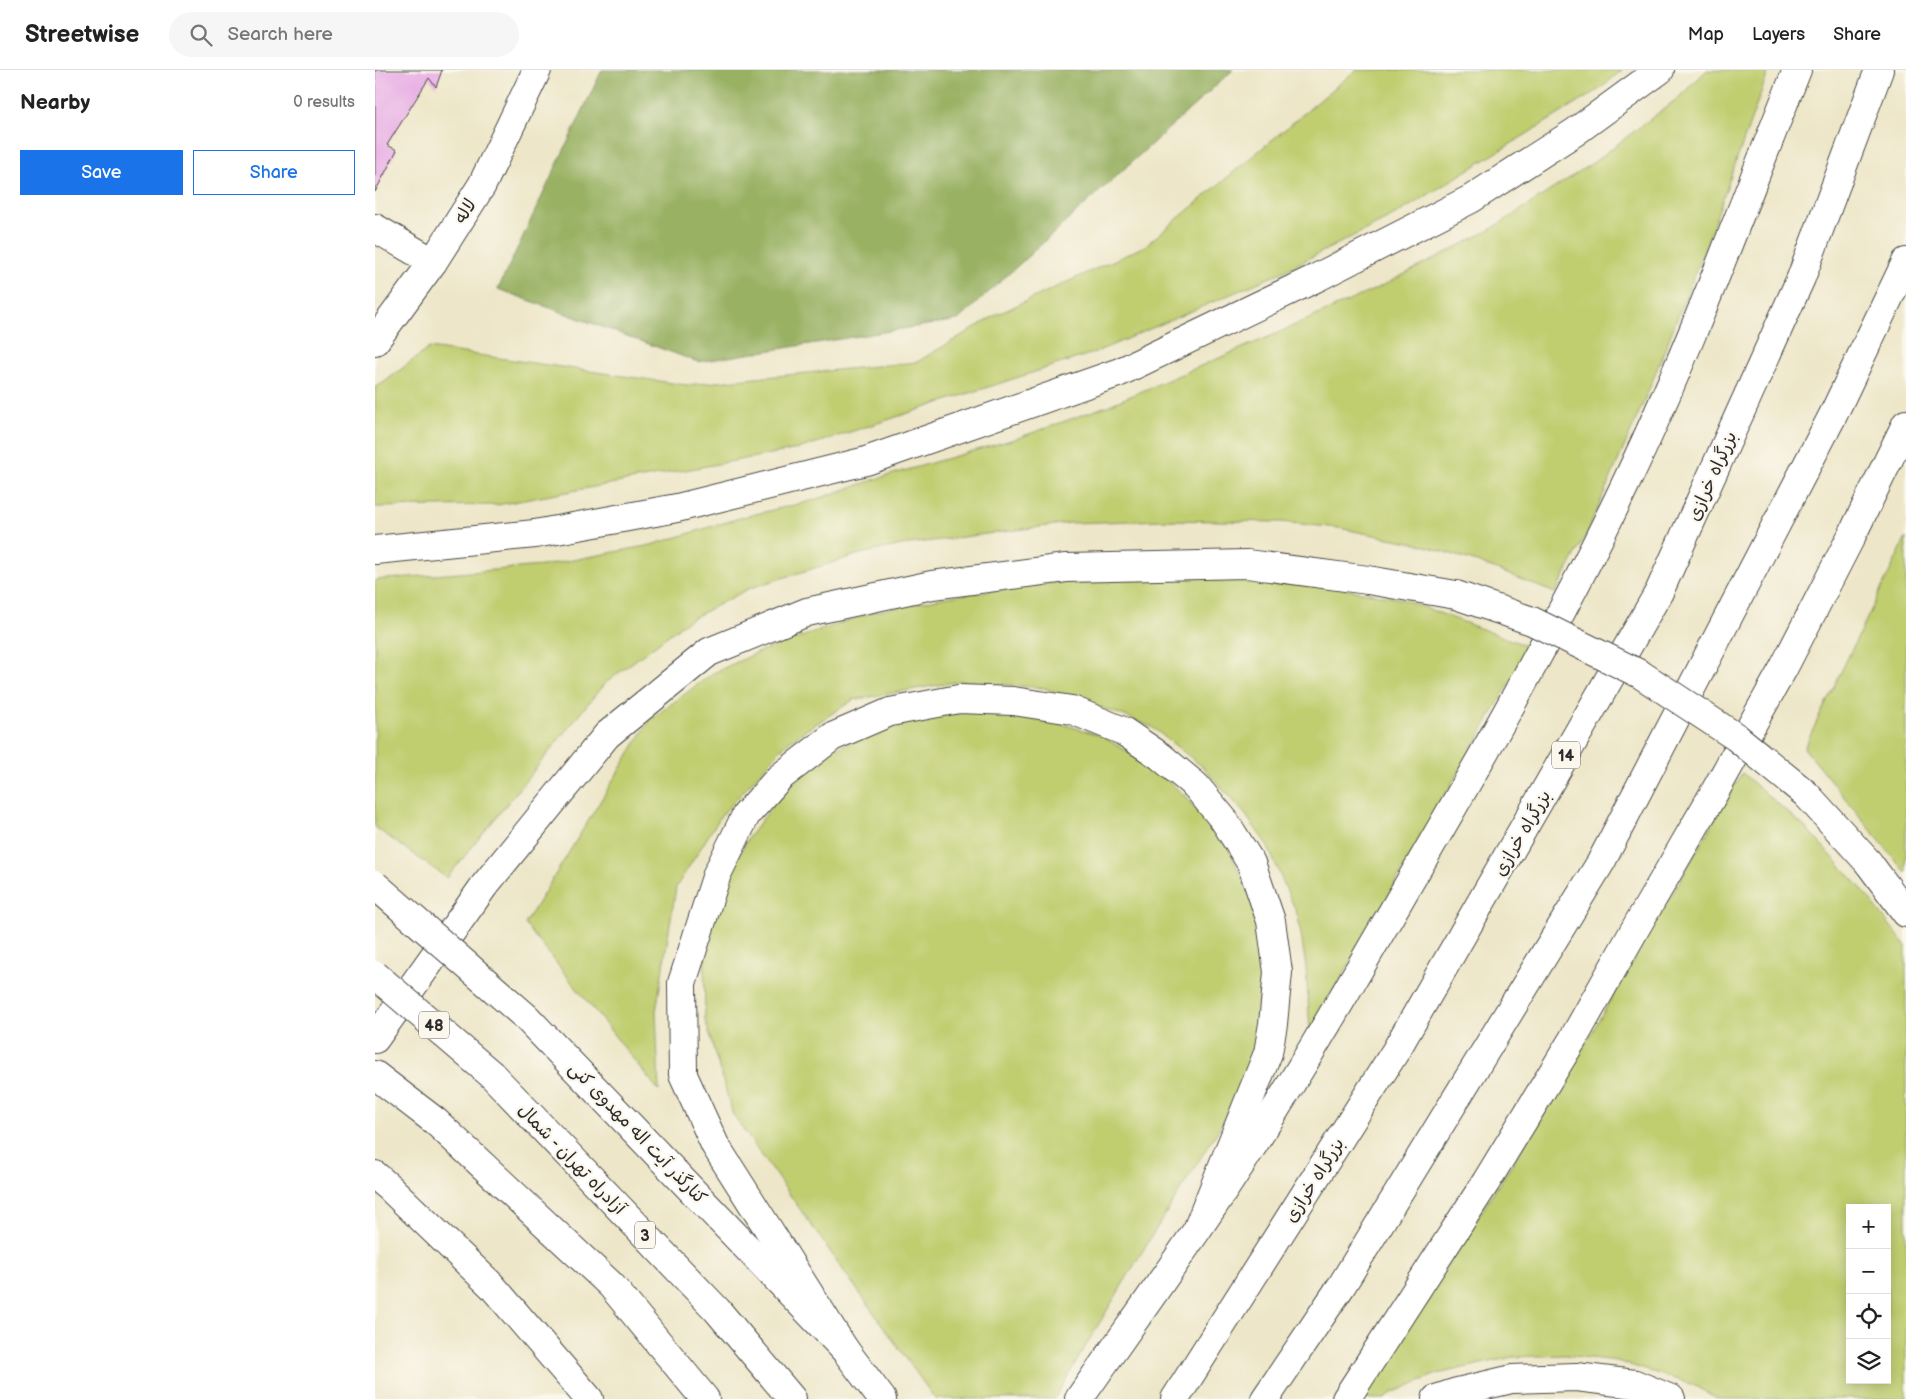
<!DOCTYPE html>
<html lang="en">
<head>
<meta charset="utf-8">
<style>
	:root { --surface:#fff; --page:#f6f6f6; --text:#222; --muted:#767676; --line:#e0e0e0; --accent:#1a73e8 }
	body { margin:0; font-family:"Balsamiq Sans","Playpen Sans Arabic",sans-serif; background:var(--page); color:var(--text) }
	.controls { position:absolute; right:15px; bottom:15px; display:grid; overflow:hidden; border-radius:0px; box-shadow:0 2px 12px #0003 }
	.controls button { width:45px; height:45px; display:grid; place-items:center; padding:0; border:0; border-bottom:1px solid var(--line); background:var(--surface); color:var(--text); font:25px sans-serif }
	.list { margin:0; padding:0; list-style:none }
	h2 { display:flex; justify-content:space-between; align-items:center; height:65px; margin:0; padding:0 20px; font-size:21px }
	h2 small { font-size:16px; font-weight:400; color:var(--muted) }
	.actions { display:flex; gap:10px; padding:15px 20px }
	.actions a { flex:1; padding:11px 0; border:1px solid var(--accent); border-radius:0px; text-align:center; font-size:18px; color:var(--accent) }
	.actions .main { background:var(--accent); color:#fff }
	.icon { flex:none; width:28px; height:28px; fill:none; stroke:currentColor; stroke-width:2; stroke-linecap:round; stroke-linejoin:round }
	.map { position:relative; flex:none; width:1531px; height:1329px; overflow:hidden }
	header { display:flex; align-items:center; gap:30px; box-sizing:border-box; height:70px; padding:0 25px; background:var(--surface); border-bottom:1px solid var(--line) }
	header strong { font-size:24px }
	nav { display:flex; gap:28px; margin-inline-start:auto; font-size:18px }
	.search { width:350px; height:45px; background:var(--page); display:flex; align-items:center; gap:12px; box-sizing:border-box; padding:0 18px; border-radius:28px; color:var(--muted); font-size:19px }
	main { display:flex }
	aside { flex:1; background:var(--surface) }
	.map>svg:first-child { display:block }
	.green { fill:#c0ce70; stroke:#767c4e; fill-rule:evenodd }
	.forest { fill:#98b162; stroke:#626e46 }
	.building { fill:#e7aae5 }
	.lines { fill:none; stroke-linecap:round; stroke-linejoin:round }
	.tertiary-casing { stroke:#484743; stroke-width:30 }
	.primary-casing { stroke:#484743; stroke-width:30 }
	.trunk-casing { stroke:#484743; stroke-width:30 }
	.tertiary { stroke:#fff; stroke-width:28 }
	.primary { stroke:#fff; stroke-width:28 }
	.trunk { stroke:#fff; stroke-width:28 }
	.primary-bridge-casing { stroke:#484743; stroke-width:30; stroke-linecap:butt }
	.trunk-bridge-casing { stroke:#484743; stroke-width:30; stroke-linecap:butt }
	.primary-bridge { stroke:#fff; stroke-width:28 }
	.trunk-bridge { stroke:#fff; stroke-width:28 }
	.labels { text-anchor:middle; stroke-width:4.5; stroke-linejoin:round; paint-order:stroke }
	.shield { fill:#fbf7ec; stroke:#696865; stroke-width:1 }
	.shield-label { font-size:16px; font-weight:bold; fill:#2b2b2b }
	.street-label { font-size:18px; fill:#2b2b2b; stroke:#fbf7ec }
</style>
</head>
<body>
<header>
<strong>Streetwise</strong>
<div class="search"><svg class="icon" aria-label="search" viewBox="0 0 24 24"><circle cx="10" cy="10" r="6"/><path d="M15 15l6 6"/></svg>Search here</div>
<nav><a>Map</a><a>Layers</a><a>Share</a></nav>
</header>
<main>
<aside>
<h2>Nearby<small>0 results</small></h2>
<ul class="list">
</ul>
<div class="actions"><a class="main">Save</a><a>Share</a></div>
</aside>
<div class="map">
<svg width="1531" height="1329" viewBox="0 0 1531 1329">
	<rect width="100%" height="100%" fill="#fbf7ec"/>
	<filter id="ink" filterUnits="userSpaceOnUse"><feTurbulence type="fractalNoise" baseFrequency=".02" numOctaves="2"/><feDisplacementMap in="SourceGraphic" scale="10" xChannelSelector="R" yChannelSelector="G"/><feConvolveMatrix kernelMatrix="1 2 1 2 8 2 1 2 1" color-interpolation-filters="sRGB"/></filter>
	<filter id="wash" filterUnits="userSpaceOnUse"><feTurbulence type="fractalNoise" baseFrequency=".0096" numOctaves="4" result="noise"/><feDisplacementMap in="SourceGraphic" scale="20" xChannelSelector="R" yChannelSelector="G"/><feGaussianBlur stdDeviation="1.12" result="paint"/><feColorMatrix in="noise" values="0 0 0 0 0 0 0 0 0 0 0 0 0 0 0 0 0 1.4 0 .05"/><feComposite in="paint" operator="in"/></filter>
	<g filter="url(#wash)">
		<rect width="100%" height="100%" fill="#ede6c8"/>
		<!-- green -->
		<g class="green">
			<polygon points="981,0 1247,0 1225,19 1020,145 903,204 721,282 423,379 122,435 0,437 0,317 8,313 54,278 311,315 542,292 621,245 770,176"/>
			<polygon points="1332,0 1394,0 1330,178 1273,322 1210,467 1180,523 1102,492 1044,474 964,458 906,452 789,450 695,453 527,475 485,484 375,518 312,551 229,614 72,808 0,757 0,510 167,496 276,475 368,447 436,431 501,409 643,368 732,336 898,265 1005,217 1118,158 1219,92 1303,28"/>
			<polygon points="1531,468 1531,803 1429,678"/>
			<polygon points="780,504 917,510 1027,529 1155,577 935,963 931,897 923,846 892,775 870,744 829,698 777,657 750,646 669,618 586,611 478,630 413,672 346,746 301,817 281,941 284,1021 150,854 275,650 338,603 386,581 498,542 577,526 693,511"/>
			<polygon points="590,641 659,646 725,665 773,694 810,726 854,779 882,840 892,899 878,993 845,1057 773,1172 679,1329 560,1329 358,1045 330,950 329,892 344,823 373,768 410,720 459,679 499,662 543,647"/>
			<path d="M1367 703 1431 758 1485 817 1531 876V1329H1344L1316 1314 1242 1291 1190 1285 1137 1287 1062 1304 1017 1323 1010 1329H987L1177 1031ZM1475 1138H1512V1310H1475Z"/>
		</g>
		<!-- forest -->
		<polygon class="forest" points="227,0 858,0 583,250 323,292 123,219"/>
		<g id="blocks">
			<!-- building -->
			<polygon class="building" points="0,0 67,0 61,17 54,8 12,75 22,80 0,122"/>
		</g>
	</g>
	<g filter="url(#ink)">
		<use href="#blocks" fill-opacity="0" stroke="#484743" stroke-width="1"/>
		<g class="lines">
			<defs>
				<g id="tertiary">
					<polyline points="0,158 58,192"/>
					<polyline points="0,271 58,192 107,115 162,0"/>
				</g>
				<g id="primary">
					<polyline points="151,947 470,1280 507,1329"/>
					<polyline points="0,1105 15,1118 117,1216 214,1329"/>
				</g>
				<g id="trunk">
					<polyline points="0,480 160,464 302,438 491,391 745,302 941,208 1096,129 1200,62 1285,0"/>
					<polyline points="1493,792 1531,843"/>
					<polyline points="0,969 109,816 232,665 334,582 432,542 557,515 691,498 872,494 993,510 1081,525"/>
					<polyline points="0,1005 60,1051 236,1215 330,1329"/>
					<polyline points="117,1005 342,1240 417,1329"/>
					<polyline points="470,1280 340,1075 308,1005 307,913 342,804 371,745 404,708 457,667 515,642 584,629 638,631 697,640 748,661 785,686 821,716 849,750 876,793 896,851 903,902 898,954 893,983 822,1160"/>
					<path d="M704 1329C759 1250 816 1172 868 1091 934 988 994 882 1055 777 1124 658 1191 539 1250 415 1315 280 1366 139 1422 0"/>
					<polyline points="800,1329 1020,982 1284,522 1426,208 1504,0"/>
					<polyline points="890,1329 967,1215 1226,792 1458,345 1531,192"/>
					<polyline points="971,1329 1111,1112 1198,969 1264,852 1339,723 1408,599 1477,465 1531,354"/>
					<polyline points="1061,1329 1082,1322 1137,1309 1201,1307 1260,1314 1296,1329"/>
				</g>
			</defs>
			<!-- tertiary casing -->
			<use href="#tertiary" class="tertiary-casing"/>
			<!-- primary casing -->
			<use href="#primary" class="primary-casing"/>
			<!-- trunk casing -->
			<use href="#trunk" class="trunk-casing"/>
			<!-- tertiary -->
			<use href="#tertiary" class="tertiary"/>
			<!-- primary -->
			<use href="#primary" class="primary"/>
			<!-- trunk -->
			<use href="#trunk" class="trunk"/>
			<defs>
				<polyline id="primary-bridge" points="0,815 151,947"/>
				<g id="trunk-bridge">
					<polyline points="1081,525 1157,551 1265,604 1361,667 1431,724 1493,792"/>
					<polyline points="0,905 117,1005"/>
				</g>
			</defs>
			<!-- primary-bridge casing -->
			<use href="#primary-bridge" class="primary-bridge-casing"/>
			<!-- trunk-bridge casing -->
			<use href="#trunk-bridge" class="trunk-bridge-casing"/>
			<!-- primary-bridge -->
			<use href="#primary-bridge" class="primary-bridge"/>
			<!-- trunk-bridge -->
			<use href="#trunk-bridge" class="trunk-bridge"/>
		</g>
	</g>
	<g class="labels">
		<!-- shield labels -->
		<g class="shield">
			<rect x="1177" y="671.5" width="28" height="27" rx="4"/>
			<rect x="44" y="941.5" width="30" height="27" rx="4"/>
			<rect x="260" y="1151.5" width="20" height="27" rx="4"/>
		</g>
		<g class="shield-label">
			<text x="1191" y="691">14</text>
			<text x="59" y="961">48</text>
			<text x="270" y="1171">3</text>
		</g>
		<!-- street labels -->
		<g class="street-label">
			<text transform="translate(90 141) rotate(-58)" y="6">لاله</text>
			<text transform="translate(1337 406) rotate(-66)" y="6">بزرگراه خرازی</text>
			<text transform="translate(1147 763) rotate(-60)" y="6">بزرگراه خرازی</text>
			<text transform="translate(263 1063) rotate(46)" y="6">کنارگذر آیت اله مهدوی کنی</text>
			<text transform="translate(197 1089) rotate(46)" y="6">آزادراه تهران - شمال</text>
			<text transform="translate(939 1110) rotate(-58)" y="6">بزرگراه خرازی</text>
		</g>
	</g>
</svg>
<div class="controls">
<button>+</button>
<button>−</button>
<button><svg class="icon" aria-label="locate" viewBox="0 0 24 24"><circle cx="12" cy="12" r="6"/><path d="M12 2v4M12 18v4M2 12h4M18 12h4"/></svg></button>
<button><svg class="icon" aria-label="layers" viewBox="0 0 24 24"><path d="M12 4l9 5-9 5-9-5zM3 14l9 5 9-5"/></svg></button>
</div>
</div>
</main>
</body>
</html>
